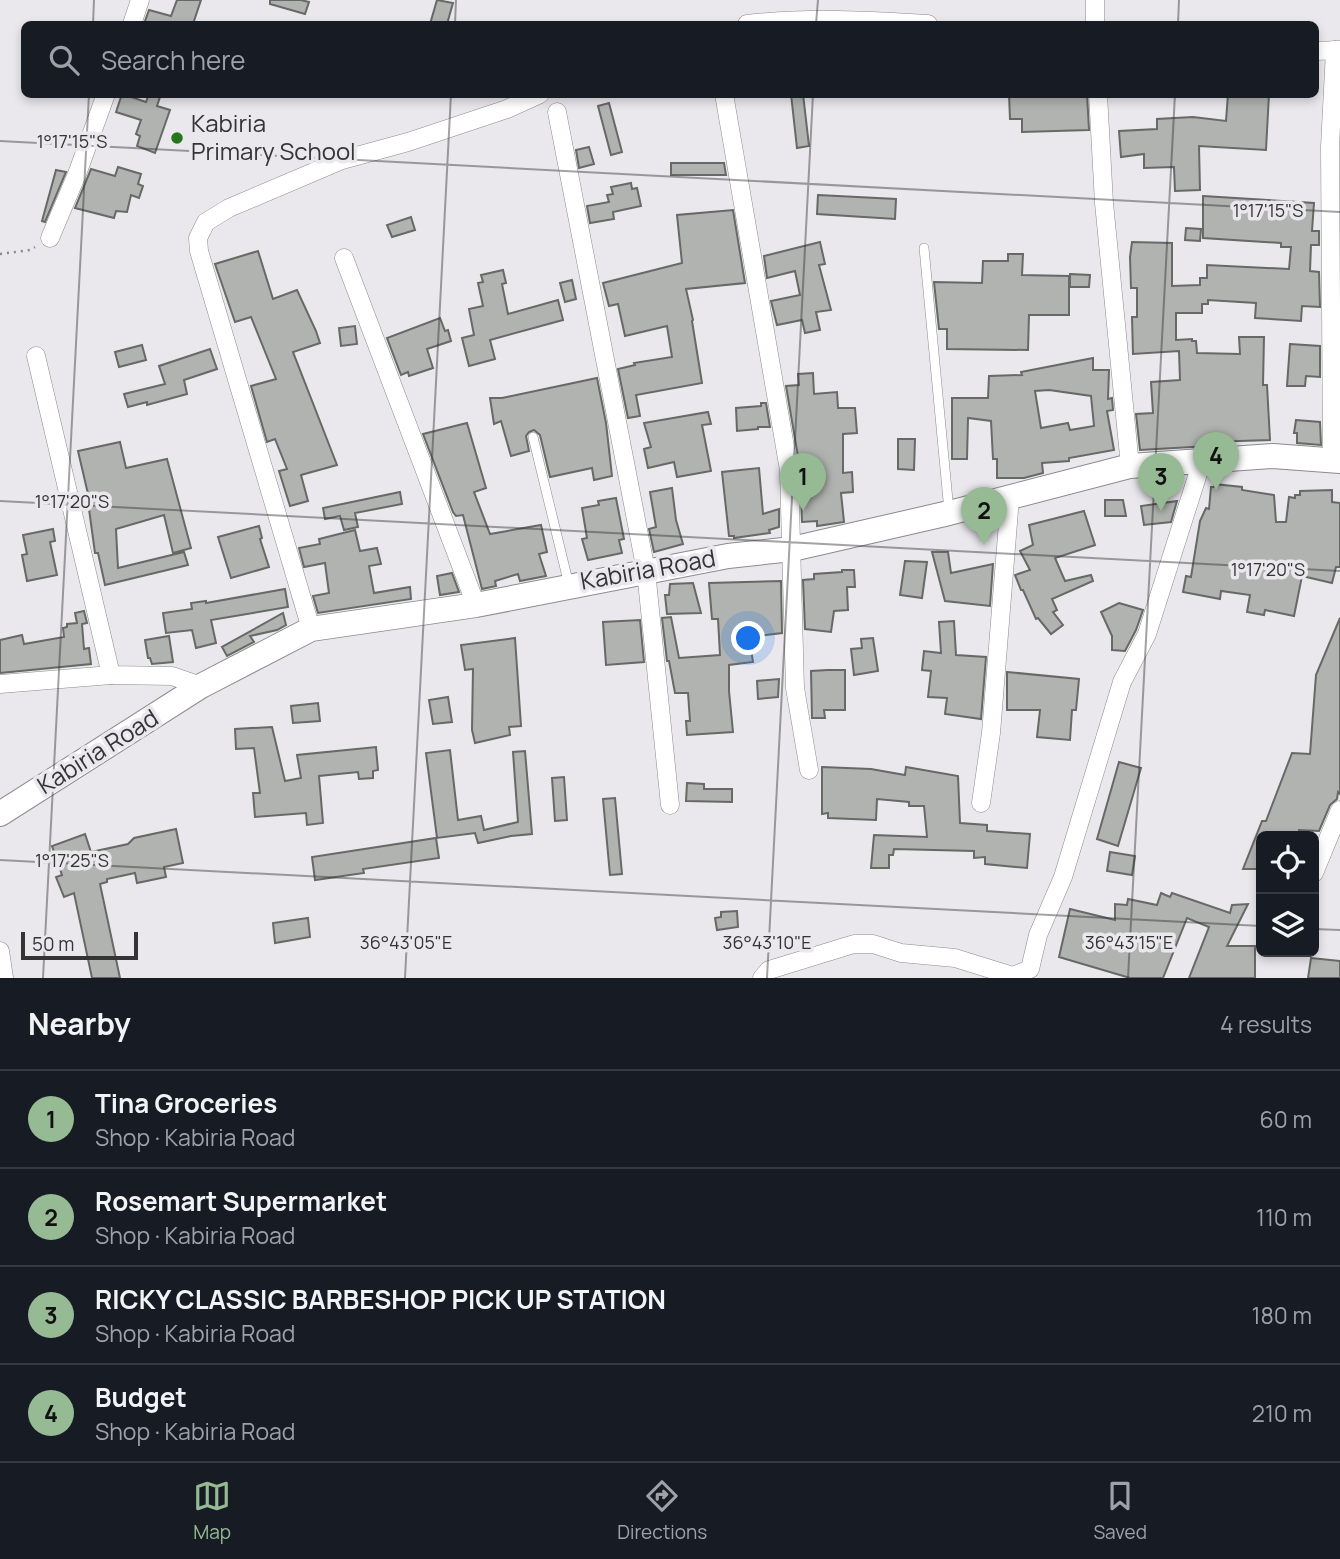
<!DOCTYPE html>
<html lang="en">
<head>
<meta charset="utf-8">
<style>
	:root { --surface:#171b24; --page:#242831; --text:#f1f3f6; --muted:#9ea1a6; --line:#363941; --accent:#96ba94 }
	body { margin:0; font-family:Manrope,sans-serif; background:var(--page); color:var(--text) }
	.controls { position:absolute; right:21px; bottom:21px; display:grid; overflow:hidden; border-radius:10px; box-shadow:0 4px 10px #0003 }
	.controls button { width:63px; height:63px; display:grid; place-items:center; padding:0; border:0; border-bottom:2px solid var(--line); background:var(--surface); color:var(--text); font:35px sans-serif }
	.scale { position:absolute; left:21px; bottom:18px; width:117px; box-sizing:border-box; padding-left:7px; border:4px solid #343435; border-top:0; font-size:19px; line-height:24px; white-space:nowrap; color:#343435; -webkit-text-stroke:5px #eae8ed; paint-order:stroke }
	.you { position:absolute; left:749px; top:639px; width:24px; height:24px; margin:-18px; border:5px solid #fff; border-radius:50%; background:#1a73e8; box-shadow:0 0 0 10px #1a73e833 }
	.badge { display:grid; place-items:center; width:46px; height:46px; border-radius:50%; background:var(--accent); color:#111; font-size:23px; font-weight:700 }
	.pin { position:absolute; translate:-50% -58px; filter:drop-shadow(0 2px 4px #0008) }
	.pin::after { content:''; position:absolute; top:37px; width:24px; height:21px; background:inherit; clip-path:polygon(0 0,100% 0,50% 100%) }
	.list { margin:0; padding:0; list-style:none }
	h2 { display:flex; justify-content:space-between; align-items:center; height:91px; margin:0; padding:0 28px; font-size:30px }
	h2 small { font-size:23px; font-weight:400; color:var(--muted) }
	.list li { display:grid; grid-template-columns:46px 1fr auto; gap:21px; align-items:center; box-sizing:border-box; height:98px; padding:0 28px; border-top:2px solid var(--line) }
	.list b { display:block; font-size:26px; white-space:nowrap }
	.list p { margin:0; font-size:23px; white-space:nowrap; color:var(--muted) }
	.list em { font-size:23px; font-style:normal; color:var(--muted) }
	.icon { flex:none; width:38px; height:38px; fill:none; stroke:currentColor; stroke-width:2; stroke-linecap:round; stroke-linejoin:round }
	.map { position:relative; flex:none; width:1340px; height:978px; overflow:hidden }
	.search { position:absolute; background:var(--surface); box-shadow:0 4px 10px #0003; left:21px; right:21px; top:21px; height:77px; display:flex; align-items:center; gap:18px; box-sizing:border-box; padding:0 24px; border-radius:10px; color:var(--muted); font-size:26px }
	.sheet { height:483px; background:var(--surface) }
	nav { display:flex; justify-content:space-around; align-items:center; box-sizing:border-box; height:98px; border-top:2px solid var(--line); background:var(--surface); font-size:19px; color:var(--muted) }
	nav a { display:grid; justify-items:center; gap:4px }
	nav .on { color:var(--accent) }
	.map>svg:first-child { display:block }
	.building { fill:#b0b3af; stroke:#666965; stroke-width:2; fill-rule:evenodd }
	.lines { fill:none; stroke-linecap:round; stroke-linejoin:round }
	.service-casing { stroke:#8c8a8e; stroke-width:10 }
	.minor-casing { stroke:#8c8a8e; stroke-width:19 }
	.secondary-casing { stroke:#8c8a8e; stroke-width:26 }
	.path { stroke:#89888b; stroke-width:2.5; stroke-dasharray:2 5; stroke-linecap:butt }
	.service { stroke:#fff; stroke-width:9 }
	.minor { stroke:#fff; stroke-width:18 }
	.secondary { stroke:#fff; stroke-width:24 }
	.ticks { fill:none; stroke:#343435; stroke-width:2; stroke-opacity:0.45 }
	.poi-dot { fill:#27751d; stroke:#eae8ed; stroke-width:2.5 }
	.labels { text-anchor:middle; stroke-width:7; stroke-linejoin:round; paint-order:stroke }
	.poi-label { font-size:24px; fill:#343435; stroke:#eae8ed; text-anchor:start }
	.street-label { font-size:24px; fill:#343435; stroke:#eae8ed }
	.ticks-label { font-size:18px; text-anchor:middle; fill:#343435; stroke:#eae8ed; stroke-width:7; stroke-linejoin:round; paint-order:stroke }
</style>
</head>
<body>
<div class="map">
<svg width="1340" height="978" viewBox="0 0 1340 978">
	<rect width="100%" height="100%" fill="#eae8ed"/>
	<!-- building -->
	<g class="building">
		<polygon points="177,0 201,0 193,24 144,24 149,10 171,16"/>
		<polygon points="270,0 301,0 309,2 305,14 270,4"/>
		<polygon points="437,0 453,3 447,24 430,24"/>
		<polygon points="122,94 146,102 149,94 161,94 157,106 170,110 155,153 137,146 140,136 136,134 141,120 116,112"/>
		<polygon points="791,94 803,94 809,146 797,148"/>
		<polygon points="1009,94 1087,94 1089,130 1022,132 1022,119 1010,119"/>
		<polygon points="1228,94 1269,94 1266,150 1199,146 1200,190 1175,191 1174,167 1144,168 1144,154 1121,157 1119,131 1157,129 1157,119 1193,117 1226,121"/>
		<polygon points="609,103 622,152 611,155 598,106"/>
		<polygon points="589,147 594,164 579,168 576,150"/>
		<polygon points="671,163 724,163 726,175 671,175"/>
		<polygon points="118,167 141,174 138,184 143,186 139,198 131,195 127,212 116,211 114,218 75,208 91,169 115,176"/>
		<polygon points="56,170 66,172 45,222 42,221"/>
		<polygon points="631,183 632,189 637,188 641,206 613,212 614,219 590,223 587,206 609,202 607,195 613,194 611,187"/>
		<polygon points="818,195 896,199 895,219 817,214"/>
		<polygon points="1203,196 1314,203 1312,231 1319,231 1319,245 1311,245 1310,271 1319,272 1320,307 1302,306 1301,321 1255,318 1256,303 1208,300 1208,304 1202,304 1202,313 1176,313 1176,340 1192,339 1192,341 1196,341 1197,353 1240,354 1239,337 1264,337 1263,385 1267,385 1270,440 1209,442 1209,446 1140,450 1136,414 1153,413 1151,382 1180,380 1179,351 1133,354 1132,317 1137,317 1137,288 1131,288 1130,257 1132,242 1172,243 1172,286 1200,285 1200,278 1207,278 1207,265 1289,269 1291,247 1281,247 1281,243 1203,238"/>
		<polygon points="733,210 745,283 686,289 693,320 692,321 702,383 636,395 640,416 628,418 618,369 635,365 634,363 672,357 667,326 625,336 618,304 609,306 603,283 682,263 677,215"/>
		<polygon points="411,217 415,230 392,237 387,225"/>
		<polygon points="1186,228 1201,229 1200,241 1185,240"/>
		<polygon points="820,242 825,264 819,265 831,310 816,312 820,330 805,333 802,320 777,325 771,301 800,295 795,271 767,278 764,256"/>
		<polygon points="258,251 273,299 297,290 316,331 320,343 293,352 337,465 301,475 308,501 290,506 279,471 287,469 275,439 267,442 251,386 276,379 251,317 235,322 215,264"/>
		<polygon points="1008,254 1023,254 1022,275 1069,276 1069,315 1029,315 1028,350 947,349 947,329 939,329 934,282 982,283 983,261 1008,261"/>
		<polygon points="503,270 506,283 502,284 508,314 558,300 563,320 490,340 495,359 469,366 462,338 474,335 469,309 483,306 478,283 483,282 481,275"/>
		<polygon points="1070,274 1090,275 1089,287 1070,287"/>
		<polygon points="572,280 576,299 565,302 560,283"/>
		<polygon points="440,318 445,331 448,330 451,341 427,349 433,368 409,376 408,372 401,375 387,338"/>
		<polygon points="355,326 357,344 341,346 339,328"/>
		<polygon points="1290,344 1320,346 1320,377 1306,376 1305,386 1287,386"/>
		<polygon points="142,345 146,360 119,367 115,352"/>
		<polygon points="210,349 217,369 184,380 187,394 147,405 147,402 128,407 124,394 165,384 159,366"/>
		<path d="M1093 358V370H1109L1108 399 1112 398 1113 410 1107 411 1114 450 1069 458V461L1042 463 1043 473 1024 478H997V459H993L991 421 968 418 967 459H952V398H988L989 376 1022 375 1021 372ZM1049 390 1091 396 1094 426 1070 430 1068 423 1041 428 1035 391Z"/>
		<polygon points="813,373 814,394 837,392 838,408 855,408 857,433 843,434 843,473 852,472 853,492 841,493 844,522 817,526 817,521 802,522 800,468 786,386 799,385 798,374"/>
		<polygon points="597,378 606,423 612,476 594,480 592,468 550,477 540,435 534,430 529,432 526,436 529,451 511,456 501,421 494,424 490,398 502,398"/>
		<polygon points="761,403 766,403 770,427 758,427 758,429 737,431 736,408 761,406"/>
		<polygon points="708,412 711,424 702,425 711,471 677,477 674,462 648,468 644,449 651,447 644,423"/>
		<polygon points="1296,420 1320,422 1321,445 1297,443 1297,433 1294,433"/>
		<polygon points="467,423 486,488 474,492 490,534 541,525 547,552 539,554 546,576 520,581 518,574 495,581 496,586 482,589 463,515 456,516 453,512 423,434"/>
		<polygon points="898,439 915,439 914,470 898,469"/>
		<polygon points="120,442 126,468 167,459 191,548 173,553 164,515 116,529 118,568 184,552 188,565 105,585 98,553 95,553 89,509 84,510 80,495 88,494 78,451"/>
		<polygon points="759,468 763,514 779,509 779,527 769,530 770,533 734,538 734,536 729,536 722,472"/>
		<polygon points="1214,484 1242,487 1242,490 1274,495 1276,522 1286,522 1289,497 1295,498 1295,495 1300,495 1300,491 1332,490 1332,502 1340,503 1340,567 1336,567 1332,583 1302,576 1294,616 1265,610 1264,615 1247,612 1250,595 1221,591 1220,599 1183,592 1186,576 1191,577 1200,521 1206,508 1209,509 1211,487 1214,487"/>
		<polygon points="672,488 676,520 683,544 654,552 649,529 656,527 650,492"/>
		<polygon points="400,492 402,504 355,513 358,527 344,530 340,516 325,519 323,508"/>
		<polygon points="616,498 624,539 619,540 622,553 588,560 582,539 587,538 582,508 599,505 598,501"/>
		<polygon points="1105,500 1123,500 1126,516 1105,516"/>
		<polygon points="1177,501 1171,522 1144,525 1141,506"/>
		<polygon points="1084,511 1095,545 1055,558 1065,581 1091,575 1093,581 1052,599 1057,610 1053,612 1063,625 1051,634 1038,618 1036,619 1023,590 1021,590 1015,575 1030,570 1020,551 1033,545 1029,525"/>
		<polygon points="259,526 262,538 260,539 269,567 231,578 218,537"/>
		<polygon points="53,529 55,541 50,542 57,575 27,581 22,555 27,554 23,535"/>
		<polygon points="355,530 360,551 377,548 381,564 369,566 374,593 410,587 411,599 318,613 313,596 329,593 325,563 304,567 299,548 320,544 319,539"/>
		<polygon points="932,552 948,552 951,573 993,564 990,606 945,601"/>
		<polygon points="905,561 927,562 922,598 900,595"/>
		<polygon points="842,570 854,570 855,587 847,587 848,610 834,611 831,632 805,629 803,580 814,579 814,574 842,572"/>
		<polygon points="452,573 459,592 440,595 437,576"/>
		<polygon points="781,581 782,633 749,637 753,662 729,665 729,691 733,732 687,735 686,721 690,721 688,693 675,693 669,661 667,661 662,618 671,617 679,658 720,655 718,619 712,619 709,583"/>
		<polygon points="693,583 701,613 667,614 665,595 669,595 670,584"/>
		<polygon points="285,589 288,607 211,620 216,643 196,648 192,630 166,633 163,613 192,609 191,603 206,601 206,603"/>
		<polygon points="1119,603 1143,610 1136,630 1125,651 1112,650 1112,636 1101,612"/>
		<polygon points="84,611 87,623 82,624 84,649 89,648 91,664 0,673 0,640 22,635 24,644 64,637 63,628 67,627 67,624 77,623 75,613"/>
		<polygon points="283,613 286,625 277,630 250,636 254,642 227,656 222,647"/>
		<polygon points="1340,618 1340,794 1338,792 1337,799 1330,805 1319,831 1299,830 1299,836 1261,836 1261,869 1243,869 1262,821 1266,821 1292,753 1310,754 1316,675"/>
		<polygon points="640,620 644,662 606,665 603,622"/>
		<polygon points="954,621 956,655 986,657 981,719 945,714 947,698 928,697 931,671 922,670 924,651 941,653 939,622"/>
		<polygon points="169,636 173,662 152,664 150,658 148,658 145,640"/>
		<polygon points="515,638 521,726 509,727 510,735 475,743 472,730 473,669 465,670 461,645"/>
		<polygon points="873,638 878,671 854,675 851,649 862,648 861,639"/>
		<polygon points="828,670 845,670 845,710 824,710 825,718 812,718 811,671"/>
		<polygon points="1007,672 1079,679 1076,710 1072,710 1070,740 1037,737 1040,710 1007,710"/>
		<polygon points="779,679 778,697 758,699 757,681"/>
		<polygon points="448,697 452,722 433,724 429,700"/>
		<polygon points="318,703 320,721 293,723 291,706"/>
		<polygon points="272,727 285,781 301,778 297,755 376,747 378,770 373,771 373,778 359,779 358,772 319,776 323,823 307,825 306,813 255,817 253,793 260,793 254,748 236,749 235,729"/>
		<polygon points="450,750 458,820 481,816 484,830 518,822 513,752 525,751 532,834 511,836 478,843 475,833 437,838 426,753"/>
		<polygon points="1119,762 1141,768 1118,846 1097,839"/>
		<polygon points="822,767 871,769 905,775 906,767 958,776 960,823 987,825 987,831 1030,834 1027,868 985,864 985,857 974,858 974,851 894,849 893,855 889,855 889,868 871,868 874,835 927,837 924,806 909,806 909,802 877,799 876,820 828,818 828,813 822,814"/>
		<polygon points="564,777 567,820 555,821 552,778"/>
		<polygon points="687,783 704,784 704,789 732,789 732,802 686,801"/>
		<polygon points="615,798 622,874 610,875 603,799"/>
		<polygon points="176,829 183,863 164,867 166,877 137,883 135,873 107,879 107,882 100,884 120,978 92,978 74,893 64,897 56,877 62,875 52,846 85,834 91,852 128,844 134,838"/>
		<polygon points="436,838 439,858 363,869 364,873 315,880 312,857"/>
		<polygon points="1110,852 1135,856 1132,875 1107,871"/>
		<polygon points="1161,893 1170,897 1172,893 1230,913 1232,905 1248,904 1227,946 1255,946 1255,978 1189,978 1209,927 1187,918 1163,978 1130,978 1059,957 1070,909 1115,920 1115,904 1127,905 1128,899 1157,905"/>
		<polygon points="737,911 738,927 717,930 715,918 721,917 721,912"/>
		<polygon points="308,918 310,937 275,943 273,923"/>
		<polygon points="1311,958 1340,961 1340,978 1308,978"/>
	</g>
	<g class="lines">
		<defs>
			<g id="service">
				<polyline points="924,248 949,511"/>
				<polyline points="533,437 569,585"/>
			</g>
			<g id="minor">
				<polyline points="132,24 140,0"/>
				<path d="M747 24C807 17 867 20 928 24"/>
				<polyline points="1095,24 1095,0"/>
				<polyline points="1316,51 1340,50"/>
				<polyline points="724,94 789,470 795,688 809,770"/>
				<polyline points="1098,94 1104,203 1130,466"/>
				<polyline points="557,112 646,571 670,805"/>
				<polyline points="50,238 77,174 106,94"/>
				<polyline points="344,258 476,605"/>
				<polyline points="36,356 111,675 172,676 201,686"/>
				<polyline points="1332,461 1330,147 1335,50"/>
				<polyline points="311,629 199,251 198,238 206,222 229,208 342,160 408,142 507,109 540,94"/>
				<polyline points="0,684 111,675"/>
				<polyline points="981,803 991,733 1010,498"/>
				<polyline points="1314,873 1340,810"/>
				<polyline points="0,951 4,978"/>
				<polyline points="762,978 769,970 854,944 873,944 901,953 955,958 1013,976"/>
				<polyline points="1014,978 1013,976 1030,969 1038,935 1063,877 1122,682 1147,634 1202,461"/>
			</g>
			<polyline id="secondary" points="0,814 201,686 311,629 476,605 728,556 792,549 949,513 1130,466 1273,456 1340,461"/>
		</defs>
		<!-- service casing -->
		<use href="#service" class="service-casing"/>
		<!-- minor casing -->
		<use href="#minor" class="minor-casing"/>
		<!-- secondary casing -->
		<use href="#secondary" class="secondary-casing"/>
		<!-- path -->
		<polyline class="path" points="0,254 30,250 35,247"/>
		<!-- service -->
		<use href="#service" class="service"/>
		<!-- minor -->
		<use href="#minor" class="minor"/>
		<!-- secondary -->
		<use href="#secondary" class="secondary"/>
	</g>
	<!-- ticks -->
	<path class="ticks" d="M93 24 94 0M455 24 456 0M816 24 818 0M1178 24 1179 0M0 141 1340 212M0 501 1340 571M0 860 1261 926M1314 929 1340 930M43 978 89 94M405 978 451 94M767 978 813 94M1128 978 1175 94"/>
	<!-- markers -->
	<circle class="poi-dot" cx="177" cy="138" r="7"/>
	<g class="labels">
		<!-- poi labels -->
		<g class="poi-label">
			<text x="191" y="132">Kabiria<tspan x="191" dy="28">Primary School</tspan></text>
		</g>
		<!-- street labels -->
		<g class="street-label">
			<text transform="translate(648 570) rotate(-10)" y="8">Kabiria Road</text>
			<text transform="translate(98 752) rotate(-32)" y="8">Kabiria Road</text>
		</g>
	</g>
	<g class="ticks-label">
		<text x="72" y="148">1°17'15"S</text>
		<text x="1268" y="217">1°17'15"S</text>
		<text x="72" y="508">1°17'20"S</text>
		<text x="1268" y="576">1°17'20"S</text>
		<text x="72" y="867">1°17'25"S</text>
		<text x="406" y="949">36°43'05"E</text>
		<text x="767" y="949">36°43'10"E</text>
		<text x="1129" y="949">36°43'15"E</text>
	</g>
</svg>
<div class="controls">
<button><svg class="icon" aria-label="locate" viewBox="0 0 24 24"><circle cx="12" cy="12" r="6"/><path d="M12 2v4M12 18v4M2 12h4M18 12h4"/></svg></button>
<button><svg class="icon" aria-label="layers" viewBox="0 0 24 24"><path d="M12 4l9 5-9 5-9-5zM3 14l9 5 9-5"/></svg></button>
</div>
<div class="scale">50 m</div>
<div class="you"></div>
<div class="pin badge" style="left:803px;top:511px">1</div>
<div class="pin badge" style="left:984px;top:545px">2</div>
<div class="pin badge" style="left:1161px;top:511px">3</div>
<div class="pin badge" style="left:1216px;top:490px">4</div>
<div class="search"><svg class="icon" aria-label="search" viewBox="0 0 24 24"><circle cx="10" cy="10" r="6"/><path d="M15 15l6 6"/></svg>Search here</div>
</div>
<section class="sheet">
<h2>Nearby<small>4 results</small></h2>
<ul class="list">
<li><span class="badge">1</span><div><b>Tina Groceries</b><p>Shop · Kabiria Road</p></div><em>60 m</em></li>
<li><span class="badge">2</span><div><b>Rosemart Supermarket</b><p>Shop · Kabiria Road</p></div><em>110 m</em></li>
<li><span class="badge">3</span><div><b>RICKY CLASSIC BARBESHOP PICK UP STATION</b><p>Shop · Kabiria Road</p></div><em>180 m</em></li>
<li><span class="badge">4</span><div><b>Budget</b><p>Shop · Kabiria Road</p></div><em>210 m</em></li>
</ul>
</section>
<nav>
<a class="on"><svg class="icon" aria-label="map" viewBox="0 0 24 24"><path d="M3 6l6-2 6 2 6-2v14l-6 2-6-2-6 2zM9 4v14M15 6v14"/></svg>Map</a>
<a><svg class="icon" aria-label="directions" viewBox="0 0 24 24"><path d="M12 3l9 9-9 9-9-9zM9 14v-3h6M13 9l2 2-2 2"/></svg>Directions</a>
<a><svg class="icon" aria-label="saved" viewBox="0 0 24 24"><path d="M7 4h10v16l-5-4-5 4z"/></svg>Saved</a>
</nav>
</body>
</html>
